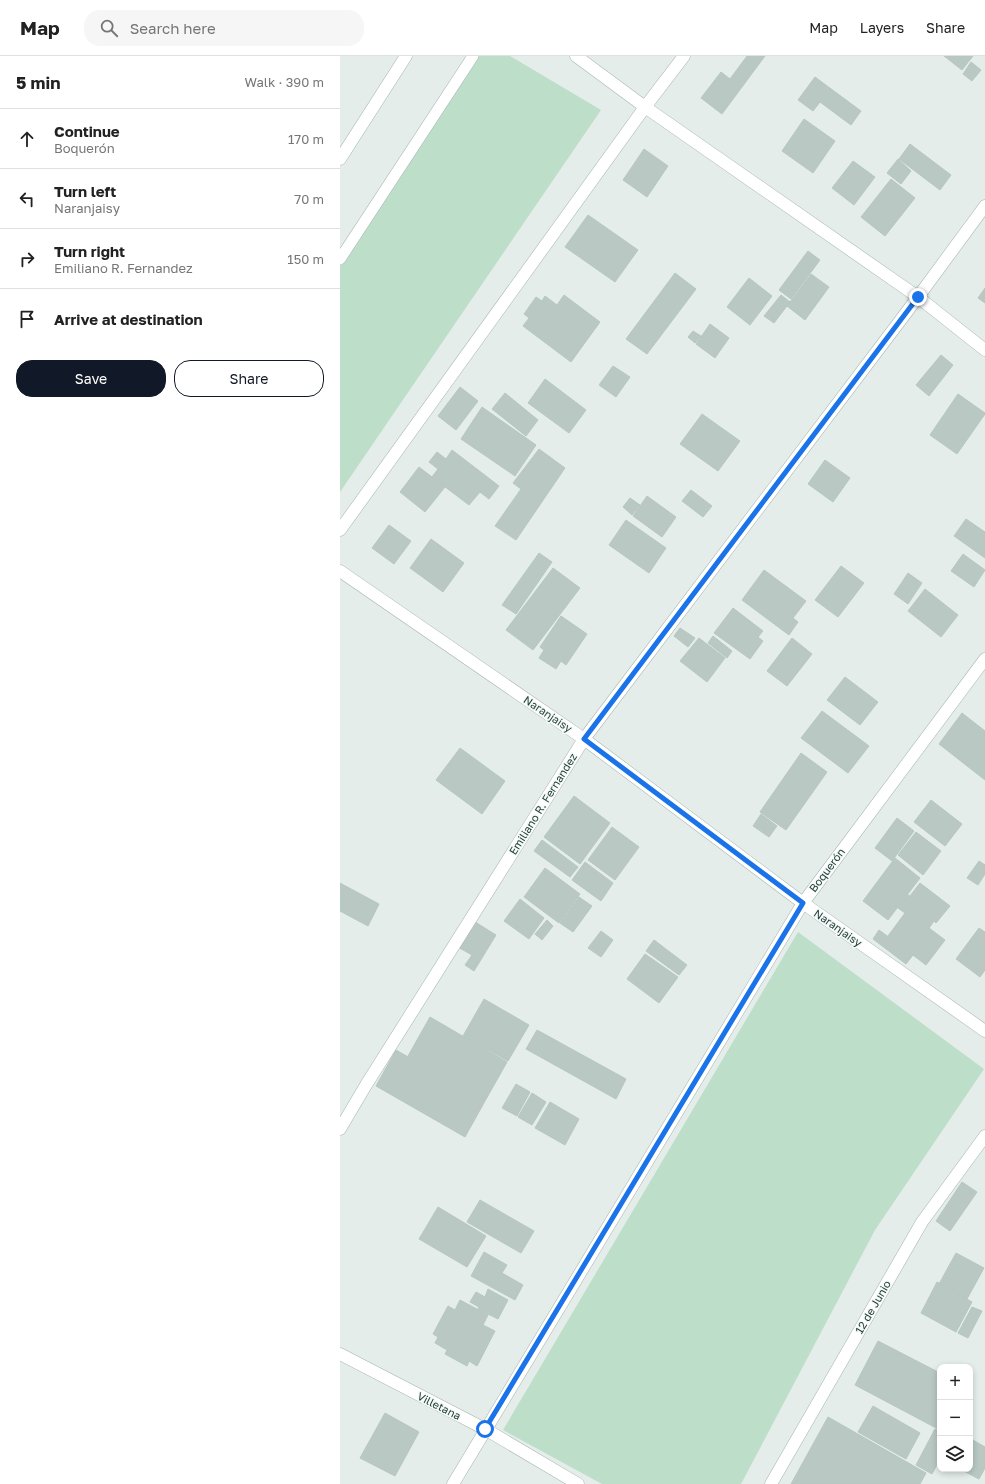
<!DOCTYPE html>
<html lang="en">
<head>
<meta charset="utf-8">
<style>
	:root { --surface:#fff; --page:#f6f6f6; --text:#222; --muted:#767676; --line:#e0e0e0; --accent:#111827 }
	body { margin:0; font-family:"Golos Text",sans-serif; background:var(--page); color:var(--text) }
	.controls { position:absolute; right:12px; bottom:12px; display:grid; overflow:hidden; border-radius:8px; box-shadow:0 2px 6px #0003 }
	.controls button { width:36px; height:36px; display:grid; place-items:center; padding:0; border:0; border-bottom:1px solid var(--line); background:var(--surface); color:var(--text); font:20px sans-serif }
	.stop { position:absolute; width:12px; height:12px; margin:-9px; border:3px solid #1a73e8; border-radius:50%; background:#fff }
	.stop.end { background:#1a73e8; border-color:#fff; box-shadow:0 1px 4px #0008 }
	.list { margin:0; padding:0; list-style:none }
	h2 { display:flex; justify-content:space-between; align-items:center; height:52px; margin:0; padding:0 16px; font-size:17px }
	h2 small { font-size:13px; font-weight:400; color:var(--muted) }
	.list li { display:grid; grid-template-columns:26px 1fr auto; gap:12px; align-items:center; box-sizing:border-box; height:60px; padding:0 16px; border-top:1px solid var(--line) }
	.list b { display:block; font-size:15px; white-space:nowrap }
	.list p { margin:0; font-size:13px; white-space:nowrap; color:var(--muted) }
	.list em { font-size:13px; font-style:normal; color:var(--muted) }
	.actions { display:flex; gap:8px; padding:12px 16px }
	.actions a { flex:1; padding:9px 0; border:1px solid var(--accent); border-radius:16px; text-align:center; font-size:14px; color:var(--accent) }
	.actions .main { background:var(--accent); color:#fff }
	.icon { flex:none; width:22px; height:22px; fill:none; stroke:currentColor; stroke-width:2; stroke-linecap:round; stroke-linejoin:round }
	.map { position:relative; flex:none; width:645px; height:1428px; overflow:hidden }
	header { display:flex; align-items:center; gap:24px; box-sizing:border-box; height:56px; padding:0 20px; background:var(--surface); border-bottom:1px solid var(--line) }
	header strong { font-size:19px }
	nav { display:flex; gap:22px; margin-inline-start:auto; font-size:14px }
	.search { width:280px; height:36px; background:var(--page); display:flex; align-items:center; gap:10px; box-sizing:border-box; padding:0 14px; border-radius:16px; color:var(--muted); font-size:15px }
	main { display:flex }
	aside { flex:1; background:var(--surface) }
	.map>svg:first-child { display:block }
	.green { fill:#bddec9 }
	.building { fill:#b9c8c3; stroke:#b6c7c1 }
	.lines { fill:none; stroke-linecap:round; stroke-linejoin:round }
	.service-casing { stroke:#a6b5b2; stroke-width:12 }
	.minor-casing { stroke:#a6b5b2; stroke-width:13 }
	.service { stroke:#fff; stroke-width:11 }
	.minor { stroke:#fff; stroke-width:12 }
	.route { stroke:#1a73e8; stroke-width:5 }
	.labels { text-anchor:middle; stroke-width:3; stroke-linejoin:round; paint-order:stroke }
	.street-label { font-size:11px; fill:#233f3a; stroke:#f5faf8 }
</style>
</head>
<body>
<header>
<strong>Map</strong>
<div class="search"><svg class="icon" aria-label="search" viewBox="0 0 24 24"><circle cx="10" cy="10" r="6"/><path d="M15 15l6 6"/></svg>Search here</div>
<nav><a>Map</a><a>Layers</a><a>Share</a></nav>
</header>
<main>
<aside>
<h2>5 min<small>Walk · 390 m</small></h2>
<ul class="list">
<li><svg class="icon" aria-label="ahead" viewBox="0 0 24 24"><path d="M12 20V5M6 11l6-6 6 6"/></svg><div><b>Continue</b><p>Boquerón</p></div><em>170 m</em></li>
<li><svg class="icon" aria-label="left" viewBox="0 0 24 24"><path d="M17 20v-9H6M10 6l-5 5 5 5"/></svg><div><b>Turn left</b><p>Naranjaisy</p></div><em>70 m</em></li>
<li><svg class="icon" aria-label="right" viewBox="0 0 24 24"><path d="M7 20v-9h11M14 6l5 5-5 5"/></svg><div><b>Turn right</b><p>Emiliano R. Fernandez</p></div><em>150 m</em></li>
<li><svg class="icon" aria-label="arrive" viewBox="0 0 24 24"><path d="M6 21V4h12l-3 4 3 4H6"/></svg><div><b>Arrive at destination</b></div></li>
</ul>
<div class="actions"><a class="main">Save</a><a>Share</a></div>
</aside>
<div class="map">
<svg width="645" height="1428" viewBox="0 0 645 1428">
	<rect width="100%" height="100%" fill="#e4edea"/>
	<!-- green -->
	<g class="green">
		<polygon points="135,0 170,0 261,54 0,436 0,193"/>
		<polygon points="458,876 644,1013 535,1174 401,1428 262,1428 163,1374"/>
	</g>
	<!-- building -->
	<g class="building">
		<polygon points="407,0 425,0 382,58 361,42 381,16 390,23"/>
		<polygon points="604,0 633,0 622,14"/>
		<polygon points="631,6 641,14 632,25 623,18"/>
		<polygon points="475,21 521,55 511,69 480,46 473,55 458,44"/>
		<polygon points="464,63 495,85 473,117 442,95"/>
		<polygon points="570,88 611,119 600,134 559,103"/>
		<polygon points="304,93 328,110 307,141 283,124"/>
		<polygon points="558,103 571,115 561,128 547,117"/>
		<polygon points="513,105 535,121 514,149 492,132"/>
		<polygon points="551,123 575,142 545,180 521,161"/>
		<polygon points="248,159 298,194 275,226 225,191"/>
		<polygon points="468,195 480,204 451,243 439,234"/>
		<polygon points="335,217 356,233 307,298 286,283"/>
		<polygon points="471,218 489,231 465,264 447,250"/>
		<polygon points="409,222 432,240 410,269 387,251"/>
		<polygon points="645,232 645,247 638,242"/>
		<polygon points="224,239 260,266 231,306 183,270 189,262 184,258 196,241 202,245 205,240 217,249"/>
		<polygon points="441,239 450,246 434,267 424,260"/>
		<polygon points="370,268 389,282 375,302 356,288"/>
		<polygon points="353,275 361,280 355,287 348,281"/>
		<polygon points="601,299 613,309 589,340 576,329"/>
		<polygon points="273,310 290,321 276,341 259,329"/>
		<polygon points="205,323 246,354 229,377 188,347"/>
		<polygon points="120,331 138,345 116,374 98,360"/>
		<polygon points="165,337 198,364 186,380 152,353"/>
		<polygon points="618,338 645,357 645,358 617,398 590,379"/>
		<polygon points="142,351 196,389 175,420 121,383"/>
		<polygon points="362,358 400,385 378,415 340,388"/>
		<polygon points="199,393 225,412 176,484 155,470 181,433 173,427"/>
		<polygon points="112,394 159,430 149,443 140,436 129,449 92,421 98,413 89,406 97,396 106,403"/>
		<polygon points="485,404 510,422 493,446 468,428"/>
		<polygon points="79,411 105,431 85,456 60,436"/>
		<polygon points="351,434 372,450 363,461 342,445"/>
		<polygon points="307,440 336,461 322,481 293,460"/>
		<polygon points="290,442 300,449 292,459 283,451"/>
		<polygon points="626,463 645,476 645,502 614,480"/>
		<polygon points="286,464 326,492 309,517 269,489"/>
		<polygon points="49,469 71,485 54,508 32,492"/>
		<polygon points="91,483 124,507 103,536 70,512"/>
		<polygon points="199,497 212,506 176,558 162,549"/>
		<polygon points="623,498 645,514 634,531 611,515"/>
		<polygon points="501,510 524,527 498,561 475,544"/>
		<polygon points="213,512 240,532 193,594 166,574"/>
		<polygon points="424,514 466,545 453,562 458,566 449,579 402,544"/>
		<polygon points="568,517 582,527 568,548 554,538"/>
		<polygon points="585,533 618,559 601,581 568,555"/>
		<polygon points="393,552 423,575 418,581 423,585 410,603 374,577"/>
		<polygon points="221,560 247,578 226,609 221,605 216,613 199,602 204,594 200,591"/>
		<polygon points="340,572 355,582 348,591 334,580"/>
		<polygon points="373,580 392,595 387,602 368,587"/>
		<polygon points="359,582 385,602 367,626 340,605"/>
		<polygon points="452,582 472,598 447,630 427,615"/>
		<polygon points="505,621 538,646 520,669 487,644"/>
		<polygon points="482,655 529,690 508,717 461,682"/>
		<polygon points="622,657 645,675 645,724 599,688"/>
		<polygon points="120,692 165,725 142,758 96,724"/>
		<polygon points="461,697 487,716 446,774 420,756"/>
		<polygon points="234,740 270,767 240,808 204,781"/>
		<polygon points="591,744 622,768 605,790 574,766"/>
		<polygon points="421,758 437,770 429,781 413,770"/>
		<polygon points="557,762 574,775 552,805 535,792"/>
		<polygon points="272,771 299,791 275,824 248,804"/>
		<polygon points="576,776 601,795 583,819 558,799"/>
		<polygon points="202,784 238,811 230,821 194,795"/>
		<polygon points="555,802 580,822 548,864 523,845"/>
		<polygon points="639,805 645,809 645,818 638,829 627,822"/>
		<polygon points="245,806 273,827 261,845 232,824"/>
		<polygon points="205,812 240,838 219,867 184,841"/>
		<polygon points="0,827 39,848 28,870 0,855"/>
		<polygon points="580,827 610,850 596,867 594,865 589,872 605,884 586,909 548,880 565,857 558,852 568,839 570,840"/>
		<polygon points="239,841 252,850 233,876 220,867"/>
		<polygon points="180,843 204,862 189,883 164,865"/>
		<polygon points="132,864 156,879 134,915 125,909 132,899 116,890"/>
		<polygon points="207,864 213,870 202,884 195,878"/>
		<polygon points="639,872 645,876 645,914 640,921 616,903"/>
		<polygon points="539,874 573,899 566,908 533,883"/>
		<polygon points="261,875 273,884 261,901 248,892"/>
		<polygon points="314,884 347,909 339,919 306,895"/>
		<polygon points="305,898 338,921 319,947 287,923"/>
		<polygon points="144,943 189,969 168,1005 123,980"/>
		<polygon points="90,961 167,1006 145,1045 68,1000"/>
		<polygon points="197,974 286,1023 276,1043 186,993"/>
		<polygon points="56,994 145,1045 125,1081 36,1030"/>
		<polygon points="176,1028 190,1036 177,1060 162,1052"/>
		<polygon points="192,1037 206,1046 192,1069 178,1061"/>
		<polygon points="210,1046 239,1063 225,1089 195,1072"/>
		<polygon points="622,1126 637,1136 610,1175 596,1165"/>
		<polygon points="140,1144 194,1175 181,1197 127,1166"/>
		<polygon points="98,1151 146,1180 127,1211 79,1183"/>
		<polygon points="144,1196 167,1209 162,1217 183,1229 175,1244 131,1220"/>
		<polygon points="616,1197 644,1212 627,1243 599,1228"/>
		<polygon points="597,1226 632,1246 616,1276 581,1257"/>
		<polygon points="148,1233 168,1244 158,1263 138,1253 139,1251 130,1246 136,1236 145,1241"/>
		<polygon points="120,1244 148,1259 143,1269 155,1275 137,1310 129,1305 127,1310 105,1298 107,1294 95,1287 98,1281 93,1278 108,1250 115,1254"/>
		<polygon points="632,1251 642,1255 628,1282 618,1277"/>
		<polygon points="538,1285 600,1317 600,1374 515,1329"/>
		<polygon points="533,1350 580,1377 566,1403 518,1376"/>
		<polygon points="45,1357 79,1376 55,1420 20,1402"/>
		<polygon points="488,1361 586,1417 580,1428 451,1428"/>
		<polygon points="595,1373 600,1376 600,1403 592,1418 576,1409"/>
		<polygon points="633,1384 645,1391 645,1412 639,1423 620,1413 630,1413 630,1389"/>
	</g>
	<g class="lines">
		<defs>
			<polyline id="service" points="0,203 133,0"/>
			<g id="minor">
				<polyline points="236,0 305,51 578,241 645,294"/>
				<polyline points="0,103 66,0"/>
				<polyline points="0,474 305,51 344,0"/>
				<polyline points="0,515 244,683 463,847 645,975"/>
				<polyline points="0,1073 26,1029 244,683 578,241 645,150"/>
				<polyline points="0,1298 145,1373 238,1428"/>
				<polyline points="113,1428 463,847 645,603"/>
				<polyline points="431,1428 582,1166 645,1080"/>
			</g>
		</defs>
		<!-- service casing -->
		<use href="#service" class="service-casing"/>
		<!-- minor casing -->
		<use href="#minor" class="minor-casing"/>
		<!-- service -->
		<use href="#service" class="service"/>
		<!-- minor -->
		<use href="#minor" class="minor"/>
	</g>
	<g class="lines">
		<!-- route -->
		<polyline class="route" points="145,1373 463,847 244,683 578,241"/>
	</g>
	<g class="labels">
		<!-- street labels -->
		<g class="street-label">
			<text transform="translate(208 658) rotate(34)" y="4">Naranjaisy</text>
			<text transform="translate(203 748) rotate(-58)" y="4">Emiliano R. Fernandez</text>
			<text transform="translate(487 814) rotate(-53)" y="4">Boquerón</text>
			<text transform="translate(498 872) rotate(35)" y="4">Naranjaisy</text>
			<text transform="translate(533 1251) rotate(-60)" y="4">12 de Junio</text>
			<text transform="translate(99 1350) rotate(27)" y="4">Villetana</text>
		</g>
	</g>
</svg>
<div class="controls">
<button>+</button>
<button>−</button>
<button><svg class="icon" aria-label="layers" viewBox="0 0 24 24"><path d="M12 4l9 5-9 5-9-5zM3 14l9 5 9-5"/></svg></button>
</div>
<div class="stop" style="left:145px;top:1373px"></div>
<div class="stop end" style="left:578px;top:241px"></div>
</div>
</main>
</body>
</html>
